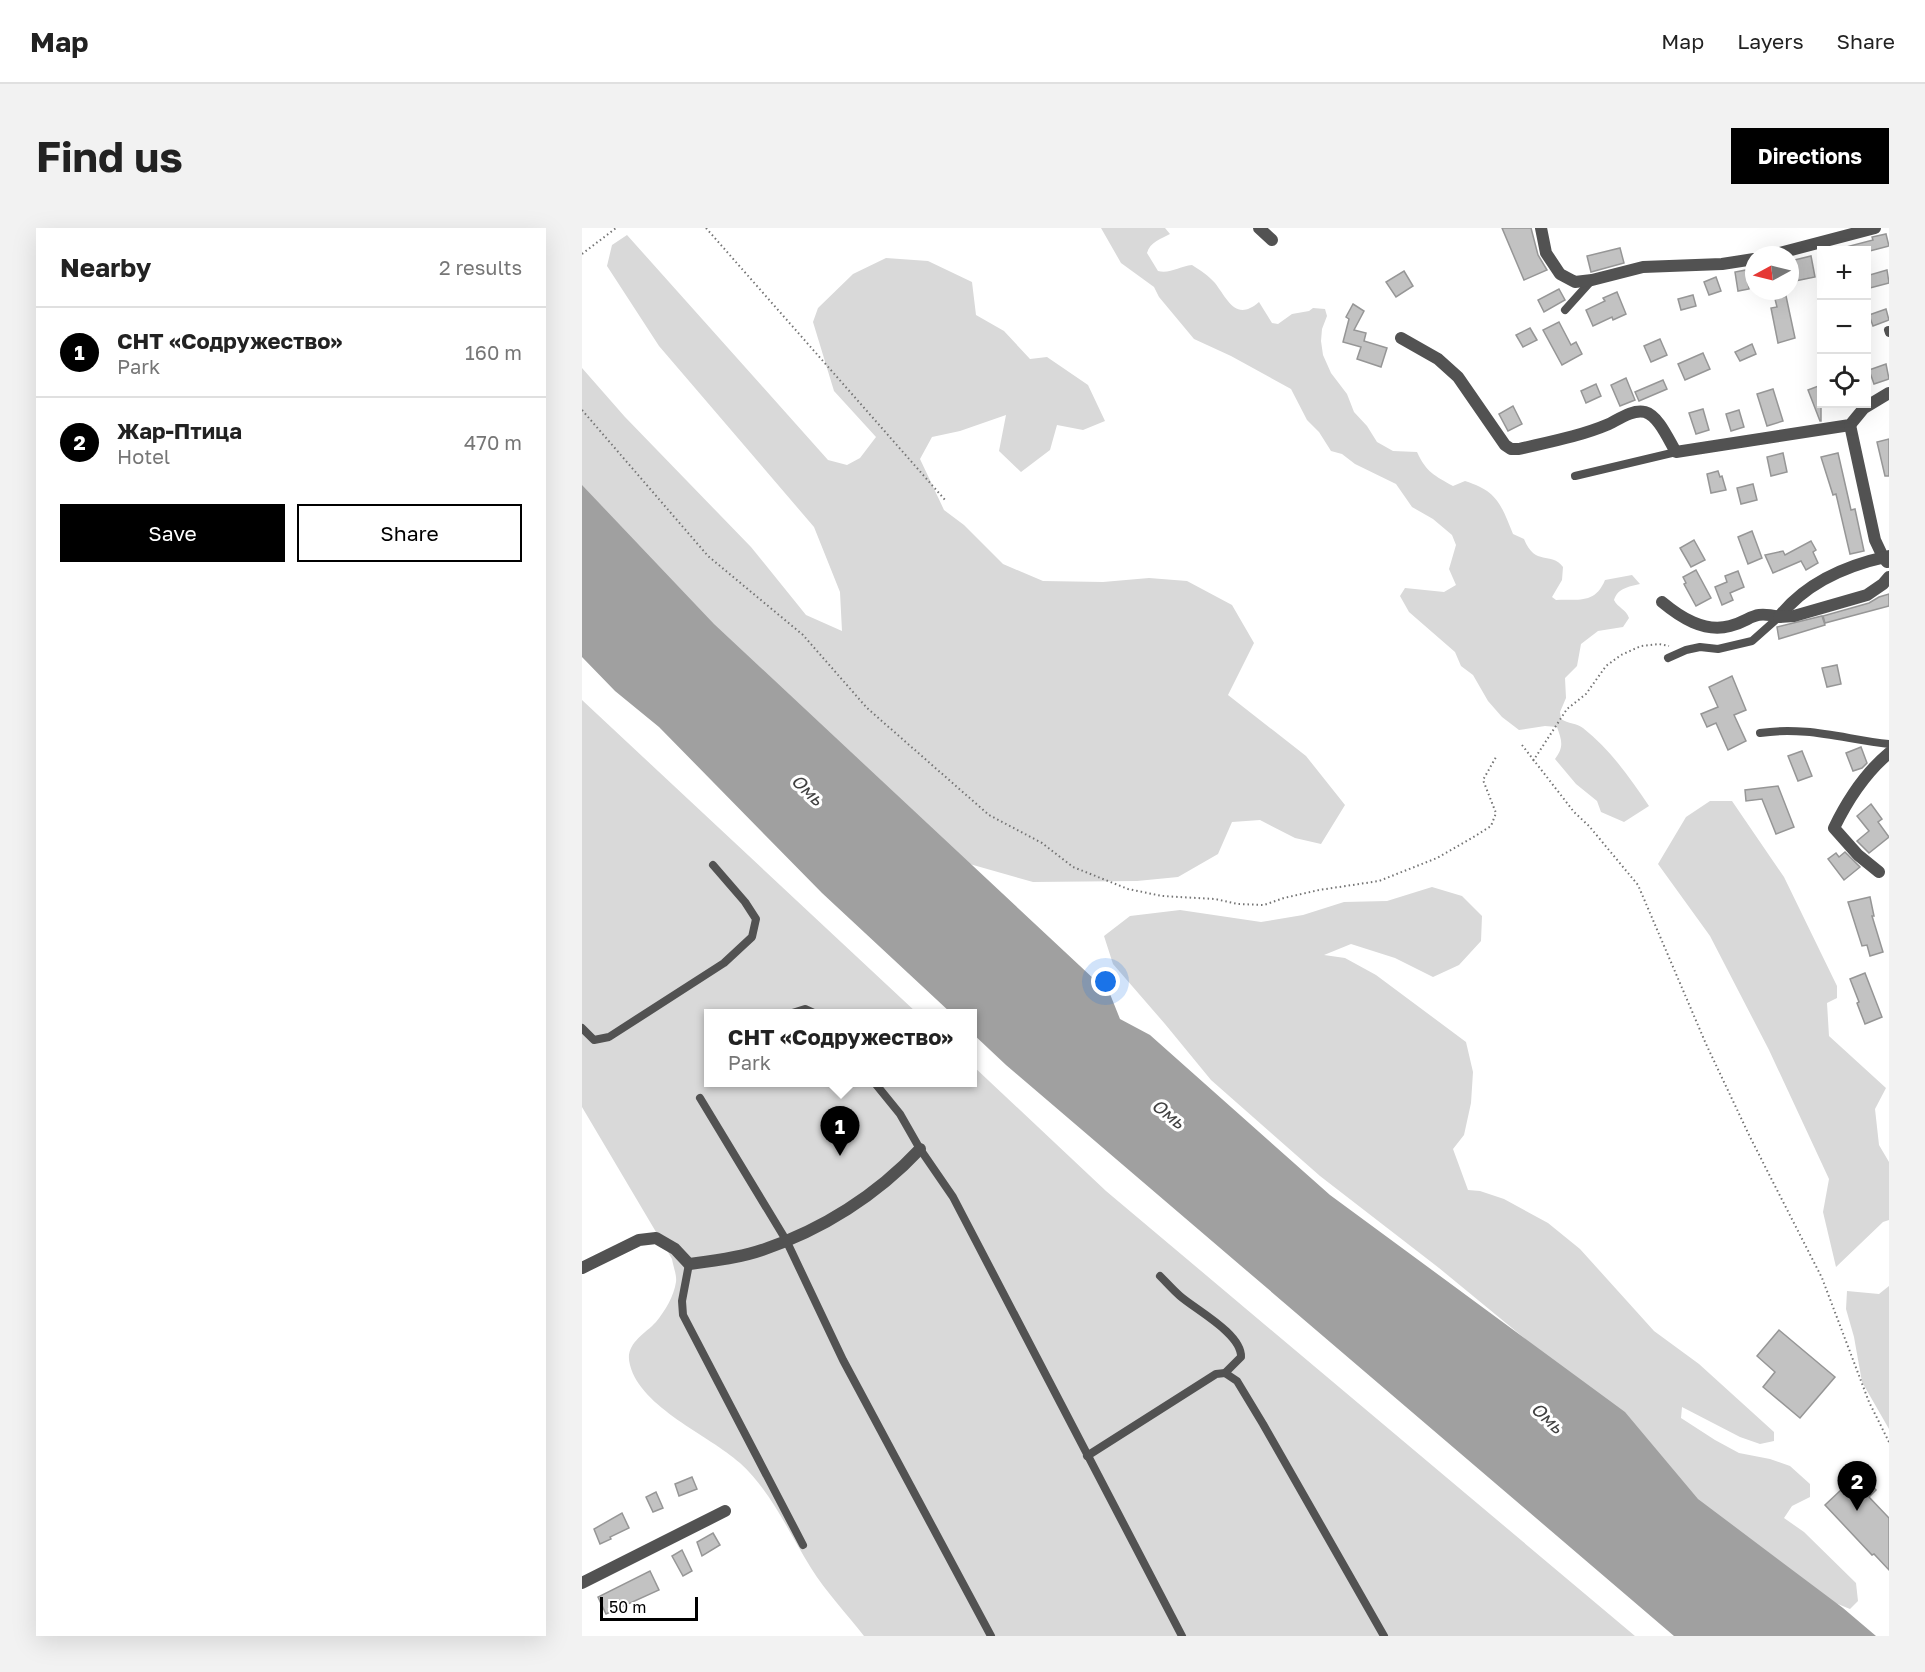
<!DOCTYPE html>
<html lang="en">
<head>
<meta charset="utf-8">
<style>
	:root { --surface:#fff; --page:#f2f2f2; --text:#222; --muted:#767676; --line:#e0e0e0; --accent:#000 }
	body { margin:0; font-family:"Golos Text",sans-serif; background:var(--page); color:var(--text) }
	.controls { position:absolute; right:18px; top:18px; display:grid; overflow:hidden; border-radius:0px; box-shadow:0 6px 24px #0002 }
	.controls button { width:54px; height:54px; display:grid; place-items:center; padding:0; border:0; border-bottom:2px solid var(--line); background:var(--surface); color:var(--text); font:30px sans-serif }
	.compass { position:absolute; left:1163px; top:18px; width:54px; height:54px; border-radius:50%; background:var(--surface); box-shadow:0 6px 24px #0002; rotate:263deg }
	.scale { position:absolute; left:18px; bottom:15px; width:98px; box-sizing:border-box; padding-left:6px; border:3px solid #000; border-top:0; font-size:16px; line-height:21px; white-space:nowrap; color:#000; -webkit-text-stroke:4px #fff; paint-order:stroke }
	.you { position:absolute; left:524px; top:754px; width:21px; height:21px; margin:-15px; border:4px solid #fff; border-radius:50%; background:#1a73e8; box-shadow:0 0 0 9px #1a73e833 }
	.badge { display:grid; place-items:center; width:39px; height:39px; border-radius:50%; background:var(--accent); color:#fff; font-size:20px; font-weight:700 }
	.pin { position:absolute; translate:-50% -50px; filter:drop-shadow(0 2px 3px #0008) }
	.pin::after { content:''; position:absolute; top:32px; width:21px; height:18px; background:inherit; clip-path:polygon(0 0,100% 0,50% 100%) }
	.popup { position:absolute; left:122px; top:781px; width:273px; height:78px; box-sizing:border-box; display:grid; place-content:center; border-radius:0px; background:var(--surface); filter:drop-shadow(0 2px 4px #0005); font-size:20px; white-space:nowrap; color:var(--muted) }
	.popup b { font-size:22px; color:var(--text) }
	.popup::after { content:''; position:absolute; left:50%; top:100%; margin-left:-12px; border:12px solid transparent; border-top-color:var(--surface) }
	.list { margin:0; padding:0; list-style:none }
	h2 { display:flex; justify-content:space-between; align-items:center; height:78px; margin:0; padding:0 24px; font-size:26px }
	h2 small { font-size:20px; font-weight:400; color:var(--muted) }
	.list li { display:grid; grid-template-columns:39px 1fr auto; gap:18px; align-items:center; box-sizing:border-box; height:90px; padding:0 24px; border-top:2px solid var(--line) }
	.list b { display:block; font-size:22px; white-space:nowrap }
	.list p { margin:0; font-size:20px; white-space:nowrap; color:var(--muted) }
	.list em { font-size:20px; font-style:normal; color:var(--muted) }
	.actions { display:flex; gap:12px; padding:18px 24px }
	.actions a { flex:1; padding:14px 0; border:2px solid var(--accent); border-radius:0px; text-align:center; font-size:21px; color:var(--accent) }
	.actions .main { background:var(--accent); color:#fff }
	.icon { flex:none; width:33px; height:33px; fill:none; stroke:currentColor; stroke-width:2; stroke-linecap:round; stroke-linejoin:round }
	.map { position:relative; flex:none; width:1307px; height:1408px; overflow:hidden; border-radius:0px }
	header { display:flex; align-items:center; gap:36px; box-sizing:border-box; height:84px; padding:0 30px; background:var(--surface); border-bottom:2px solid var(--line) }
	header strong { font-size:28px }
	nav { display:flex; gap:33px; margin-inline-start:auto; font-size:21px }
	.intro { display:flex; align-items:center; justify-content:space-between; box-sizing:border-box; height:144px; padding:0 36px }
	h1 { margin:0; font-size:42px }
	.button { padding:15px 27px; border-radius:0px; background:var(--accent); color:#fff; font-size:21px; font-weight:700 }
	main { display:flex; gap:36px; padding:0 36px }
	aside { flex:1; background:var(--surface); border-radius:0px; box-shadow:0 6px 24px #0002 }
	.map>svg:first-child { display:block }
	.green { fill:#d9d9d9 }
	.water { fill:#a0a0a0 }
	.building { fill:#c2c2c2; stroke:#969696; stroke-width:1.5 }
	.lines { fill:none; stroke-linecap:round; stroke-linejoin:round }
	.path { stroke:#747474; stroke-width:2; stroke-dasharray:1.5 3; stroke-linecap:butt }
	.service { stroke:#525252; stroke-width:8 }
	.minor { stroke:#525252; stroke-width:12 }
	.labels { text-anchor:middle; stroke-width:6; stroke-linejoin:round; paint-order:stroke }
	.water-label { font-size:18px; font-style:italic; fill:#414141; stroke:#fff }
</style>
</head>
<body>
<header>
<strong>Map</strong>
<nav><a>Map</a><a>Layers</a><a>Share</a></nav>
</header>
<div class="intro"><h1>Find us</h1><a class="button">Directions</a></div>
<main>
<aside>
<h2>Nearby<small>2 results</small></h2>
<ul class="list">
<li><span class="badge">1</span><div><b>СНТ «Содружество»</b><p>Park</p></div><em>160 m</em></li>
<li><span class="badge">2</span><div><b>Жар-Птица</b><p>Hotel</p></div><em>470 m</em></li>
</ul>
<div class="actions"><a class="main">Save</a><a>Share</a></div>
</aside>
<div class="map">
<svg width="1307" height="1408" viewBox="0 0 1307 1408">
	<rect width="100%" height="100%" fill="#fff"/>
	<!-- green -->
	<g class="green">
		<path d="M519 0H583L588 6C579 11 568 14 565 25L576 43C588 46 598 38 610 37 618 42 627 48 633 55 646 72 654 94 677 74L690 95 696 96 710 86 727 83 731 80 743 81 745 88 740 101 739 113 741 127 749 145 765 166 772 184 785 198 795 214 811 223 835 224C844 244 853 248 871 258L883 253C915 263 919 276 931 306L942 311C953 339 969 323 981 339L980 352 970 369 974 372C998 371 1013 376 1023 352L1050 347 1058 356C1046 359 1036 360 1032 372 1036 380 1044 381 1047 390L1041 399 1016 403 999 416 995 438 983 450 984 470 978 484 979 491C986 496 995 495 1001 500 1028 521 1048 550 1067 578L1042 594 1019 584 1015 573 994 556 973 531C982 519 980 513 975 499L963 498 937 502 920 489 906 473 891 447 879 438 873 424 827 384 818 368 823 360 862 364 874 357 867 341 874 317 870 307 851 291 830 279 814 256 773 236 760 226 749 223 737 204 725 192 709 161 649 128 612 111 577 69 572 59 539 35Z"/>
		<polygon points="45,7 246,232 265,237 278,230 294,209 252,163 231,94 236,80 271,46 304,30 346,33 390,54 394,87 422,103 448,131 465,129 506,157 523,193 501,202 475,197 468,222 439,244 417,223 424,187 378,203 350,209 338,231 362,282 382,297 421,336 461,353 521,354 567,350 605,353 650,377 672,415 646,467 724,528 763,577 739,616 713,610 678,592 650,594 636,626 596,649 555,653 451,654 356,627 0,267 0,140 43,189 169,319 224,387 260,403 258,364 232,299 77,118 25,38 30,17"/>
		<path d="M0 472 335 785 126 786V854H390V837L524 963 1053 1408H282C265 1386 244 1364 229 1340 207 1305 189 1263 158 1235 127 1207 59 1180 48 1137 42 1116 62 1107 74 1094 83 1083 92 1068 94 1054 95 1047 91 1038 90 1031L0 879Z"/>
		<polygon points="1128,573 1150,573 1202,649 1255,758 1255,770 1245,775 1247,808 1304,860 1293,881 1297,917 1307,934 1307,992 1301,994 1254,1039 1241,984 1247,951 1187,822 1128,708 1076,636 1104,589"/>
		<polygon points="850,659 880,668 900,688 899,713 877,737 851,749 813,730 769,716 742,727 763,730 794,747 884,814 891,844 889,875 882,907 871,921 886,962 898,963 922,971 966,995 998,1021 1072,1103 1117,1136 1192,1204 1192,1213 1178,1216 1158,1209 1100,1179 1099,1190 1133,1212 1157,1225 1188,1231 1208,1238 1228,1256 1228,1269 1210,1278 1202,1290 1222,1304 1274,1355 1276,1373 1268,1381 1229,1365 1117,1281 998,1156 857,1040 738,948 629,852 583,796 531,736 522,708 548,688 598,682 679,694 721,687 762,674 805,673"/>
		<polygon points="1307,1058 1307,1201 1280,1154 1272,1109 1264,1081 1265,1063 1297,1066"/>
	</g>
	<!-- water -->
	<polygon class="water" points="0,257 132,396 528,766 538,791 568,807 748,967 1043,1184 1116,1271 1261,1380 1294,1408 1092,1408 424,837 390,805 390,786 369,785 240,665 77,499 33,463 0,429"/>
	<!-- building -->
	<g class="building">
		<polygon points="920,0 949,0 956,27 965,42 942,52"/>
		<polygon points="1304,6 1307,18 1284,24 1264,22 1264,19 1291,12 1290,9"/>
		<polygon points="1038,20 1042,35 1009,44 1005,28"/>
		<polygon points="1229,28 1233,49 1208,54 1208,33"/>
		<polygon points="1164,42 1167,61 1156,63 1153,44"/>
		<polygon points="1305,42 1307,55 1284,61 1284,48"/>
		<polygon points="822,43 831,58 814,69 804,54"/>
		<polygon points="1134,49 1139,63 1127,67 1122,54"/>
		<polygon points="977,61 983,72 962,84 956,72"/>
		<polygon points="1035,64 1044,86 1031,92 1030,89 1011,98 1004,82 1023,73 1021,70"/>
		<polygon points="1111,67 1114,78 1099,82 1096,71"/>
		<polygon points="1204,68 1213,110 1196,115 1189,80 1195,79 1193,71"/>
		<polygon points="771,76 782,83 772,102 784,105 782,113 805,120 799,139 775,131 779,119 761,114 767,91 764,89"/>
		<polygon points="1304,81 1307,92 1291,98 1287,87"/>
		<polygon points="977,94 989,117 994,114 1000,126 980,137 961,102"/>
		<polygon points="948,100 955,112 941,119 934,107"/>
		<polygon points="1078,111 1085,127 1069,134 1062,118"/>
		<polygon points="1170,116 1174,126 1158,133 1153,124"/>
		<polygon points="1121,125 1128,141 1103,152 1096,136"/>
		<polygon points="1304,136 1307,151 1292,156 1287,142"/>
		<polygon points="1044,150 1053,172 1038,178 1029,157"/>
		<polygon points="1081,152 1085,161 1057,173 1053,164"/>
		<polygon points="1014,156 1019,168 1004,175 999,163"/>
		<polygon points="1239,157 1239,193 1238,193 1226,162"/>
		<polygon points="1191,161 1201,193 1185,198 1175,166"/>
		<polygon points="931,178 940,196 926,203 917,186"/>
		<polygon points="1121,181 1127,202 1114,206 1107,185"/>
		<polygon points="1157,182 1162,199 1149,203 1144,186"/>
		<polygon points="1307,211 1307,248 1303,248 1295,214"/>
		<polygon points="1201,225 1205,244 1189,248 1185,229"/>
		<polygon points="1256,225 1269,282 1273,281 1282,323 1268,326 1254,266 1251,267 1239,229"/>
		<polygon points="1136,243 1138,249 1140,248 1144,262 1129,265 1125,246"/>
		<polygon points="1171,256 1175,272 1159,276 1155,260"/>
		<polygon points="1170,303 1180,330 1166,336 1156,309"/>
		<polygon points="1112,312 1123,332 1109,339 1098,320"/>
		<polygon points="1229,313 1234,322 1231,324 1236,335 1224,342 1219,333 1191,345 1183,327 1201,323 1203,327"/>
		<polygon points="1114,342 1129,370 1114,378 1102,356 1104,355 1101,349"/>
		<polygon points="1156,343 1162,359 1148,365 1151,372 1140,377 1133,359 1145,354 1143,348"/>
		<polygon points="1307,366 1307,378 1243,395 1241,388 1287,375 1297,369"/>
		<polygon points="1240,388 1243,397 1197,411 1195,399"/>
		<polygon points="1255,437 1259,456 1245,459 1240,440"/>
		<polygon points="1150,448 1164,482 1152,487 1164,513 1146,522 1134,495 1125,499 1119,486 1136,479 1127,459"/>
		<polygon points="1279,519 1285,535 1280,540 1271,543 1264,525"/>
		<polygon points="1220,523 1230,548 1216,553 1206,528"/>
		<polygon points="1196,558 1212,599 1194,606 1180,571 1164,573 1163,562"/>
		<polygon points="1289,576 1300,591 1296,594 1307,609 1287,625 1275,613 1287,603 1275,588"/>
		<polygon points="1263,624 1278,639 1262,652 1246,631 1254,625 1257,629"/>
		<polygon points="1288,669 1292,688 1290,688 1301,724 1288,728 1285,717 1280,718 1266,674"/>
		<polygon points="1283,745 1300,789 1283,796 1275,775 1277,774 1268,751"/>
		<polygon points="1197,1102 1253,1149 1218,1190 1181,1159 1193,1144 1175,1128"/>
		<polygon points="1278,1244 1294,1262 1287,1269 1307,1290 1307,1342 1292,1326 1290,1327 1243,1277"/>
		<polygon points="110,1249 115,1261 97,1268 93,1256"/>
		<polygon points="74,1264 81,1280 71,1284 64,1269"/>
		<polygon points="40,1285 47,1300 28,1309 29,1311 18,1316 12,1301"/>
		<polygon points="131,1305 138,1317 120,1328 115,1314"/>
		<polygon points="100,1322 110,1343 101,1348 90,1328"/>
		<polygon points="68,1343 77,1362 24,1386 16,1369"/>
	</g>
	<g class="lines">
		<!-- path -->
		<g class="path">
			<polyline points="124,0 364,273"/>
			<polyline points="0,26 34,0"/>
			<polyline points="0,182 126,328 221,407 285,480 407,587 460,615 491,639 546,661 580,668 633,671 656,676 682,677 702,670 737,662 797,653 855,630 890,610 909,598 914,585 901,552 914,529"/>
			<polyline points="940,517 992,584 1007,598 1056,657 1124,816 1168,909 1240,1050 1287,1174 1307,1214"/>
			<polyline points="951,533 985,481 1004,466 1024,438 1039,427 1059,418 1077,416 1087,418"/>
		</g>
		<!-- service -->
		<g class="service">
			<polyline points="983,82 1010,52"/>
			<polyline points="1306,102 1307,105"/>
			<polyline points="993,248 1094,224"/>
			<polyline points="1086,430 1104,422 1118,419 1136,421 1170,413 1197,389"/>
			<path d="M1178 505C1224 498 1262 511 1307 516"/>
			<polyline points="207,786 223,781 234,786"/>
			<polyline points="0,800 12,812 27,809 142,735 170,709 174,691 163,674 131,637"/>
			<polyline points="292,854 318,886 338,921 371,969 600,1408"/>
			<polyline points="118,870 204,1012 261,1132 409,1408"/>
			<polyline points="107,1036 100,1073 101,1087 221,1317"/>
			<polyline points="643,1145 655,1153 681,1196 802,1408"/>
			<path d="M505 1228 634 1146 643 1145 659 1129C660 1106 614 1082 598 1068 591 1062 585 1055 578 1048"/>
		</g>
		<!-- minor -->
		<g class="minor">
			<polyline points="677,0 690,12"/>
			<polyline points="959,0 964,25 978,46 993,54 1010,52 1061,39 1140,36 1172,31"/>
			<polyline points="1190,27 1293,0"/>
			<path d="M819 110 856 131 876 149 923 217 929 221H937C967 214 999 208 1027 196 1037 191 1051 181 1063 184 1077 188 1087 213 1094 224L1268 197 1282 180 1307 165"/>
			<polyline points="1268,197 1293,312 1301,329 1305,334"/>
			<path d="M1080 374C1098 389 1122 405 1148 398 1171 392 1169 382 1197 389 1224 354 1265 337 1307 328"/>
			<polyline points="1197,389 1212,388 1285,367 1301,356 1307,349"/>
			<path d="M1297 644 1276 627 1252 600C1266 571 1282 546 1307 525"/>
			<path d="M0 1040 57 1012 74 1010 93 1021 107 1036C130 1033 157 1030 180 1022 240 1002 295 967 338 921"/>
			<polyline points="0,1355 143,1283"/>
		</g>
	</g>
	<g class="labels">
		<!-- water labels -->
		<g class="water-label">
			<text transform="translate(225 562) rotate(44)" y="6">Омь</text>
			<text transform="translate(586 886) rotate(38)" y="6">Омь</text>
			<text transform="translate(965 1190) rotate(43)" y="6">Омь</text>
		</g>
	</g>
</svg>
<div class="controls">
<button>+</button>
<button>−</button>
<button><svg class="icon" aria-label="locate" viewBox="0 0 24 24"><circle cx="12" cy="12" r="6"/><path d="M12 2v4M12 18v4M2 12h4M18 12h4"/></svg></button>
</div>
<svg class="compass" viewBox="-18 -18 36 36"><path d="M0-13l5 13h-10z" fill="#e53935"/><path d="M0 13l5-13h-10z" fill="#767676"/></svg>
<div class="scale">50 m</div>
<div class="you"></div>
<div class="pin badge" style="left:258px;top:928px">1</div>
<div class="popup"><b>СНТ «Содружество»</b>Park</div>
<div class="pin badge" style="left:1275px;top:1283px">2</div>
</div>
</main>
</body>
</html>
